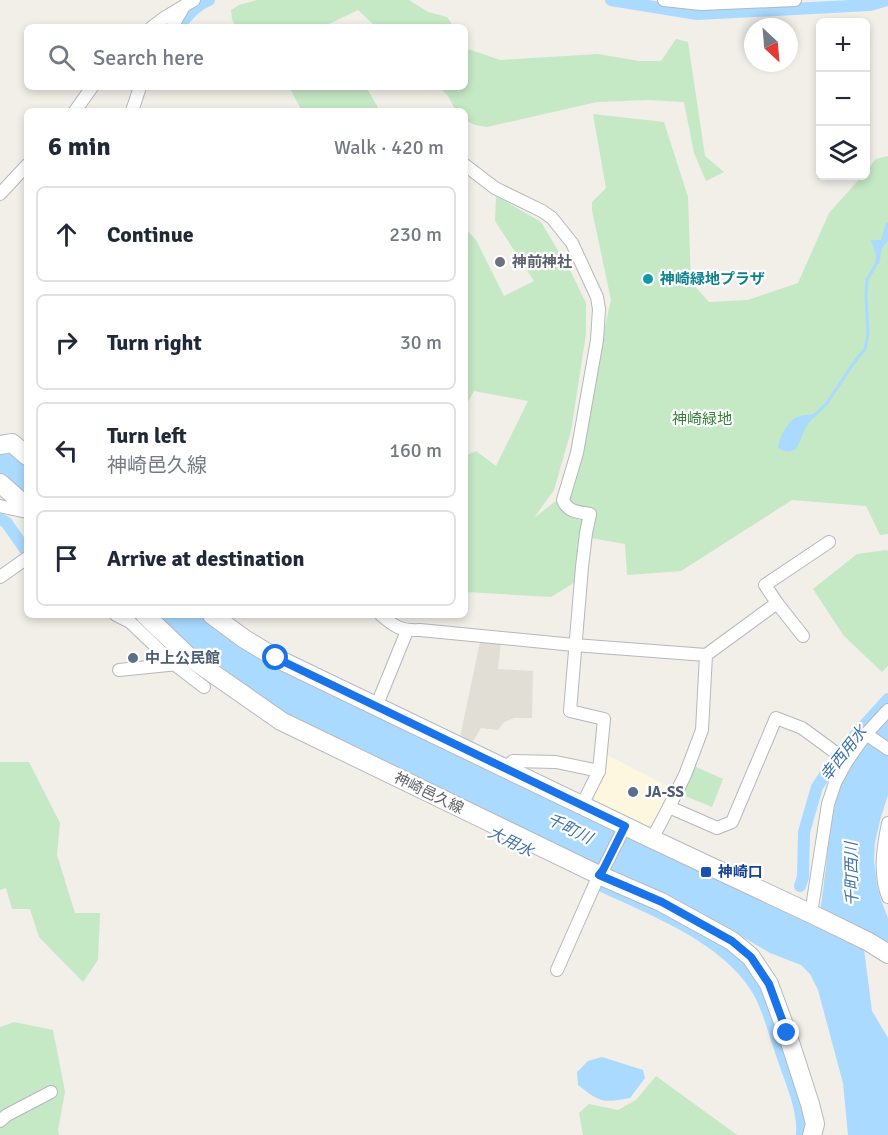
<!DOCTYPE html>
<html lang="en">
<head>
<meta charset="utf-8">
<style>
	:root { --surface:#fff; --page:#f6f6f7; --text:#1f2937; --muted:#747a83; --line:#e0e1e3 }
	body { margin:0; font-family:Signika,"Noto Sans JP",sans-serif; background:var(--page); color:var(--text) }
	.controls { position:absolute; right:18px; top:18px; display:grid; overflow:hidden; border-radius:9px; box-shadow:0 3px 9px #0003 }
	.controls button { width:54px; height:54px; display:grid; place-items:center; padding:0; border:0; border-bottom:2px solid var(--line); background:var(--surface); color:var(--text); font:30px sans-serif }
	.compass { position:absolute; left:744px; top:18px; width:54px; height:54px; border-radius:50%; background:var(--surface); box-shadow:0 3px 9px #0003; rotate:154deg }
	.stop { position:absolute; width:18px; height:18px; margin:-14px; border:4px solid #1a73e8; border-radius:50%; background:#fff }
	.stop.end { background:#1a73e8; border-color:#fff; box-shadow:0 2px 6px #0008 }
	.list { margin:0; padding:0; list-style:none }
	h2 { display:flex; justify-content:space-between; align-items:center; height:78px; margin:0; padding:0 24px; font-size:26px }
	h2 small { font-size:20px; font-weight:400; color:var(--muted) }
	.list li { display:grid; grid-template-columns:39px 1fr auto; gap:18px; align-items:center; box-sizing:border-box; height:96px; margin:0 12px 12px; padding:0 12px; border:2px solid var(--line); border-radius:9px }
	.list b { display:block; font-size:22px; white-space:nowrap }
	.list p { margin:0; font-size:20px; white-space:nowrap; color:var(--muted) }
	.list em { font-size:20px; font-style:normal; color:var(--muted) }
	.icon { flex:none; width:33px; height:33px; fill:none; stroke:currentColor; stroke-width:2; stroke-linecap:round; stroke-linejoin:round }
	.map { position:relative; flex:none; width:888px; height:1135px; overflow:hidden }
	.search { position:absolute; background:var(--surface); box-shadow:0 3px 9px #0003; left:24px; top:24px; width:444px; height:66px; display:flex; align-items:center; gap:15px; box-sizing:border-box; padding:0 21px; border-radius:9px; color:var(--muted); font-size:22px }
	.panel { position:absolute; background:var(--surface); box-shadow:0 3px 9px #0003; left:24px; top:108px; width:444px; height:510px; border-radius:9px }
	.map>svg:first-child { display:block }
	.commercial { fill:#fef7e0 }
	.education { fill:#e1ded6 }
	.green { fill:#c5e8c5 }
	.water { fill:#aadaff }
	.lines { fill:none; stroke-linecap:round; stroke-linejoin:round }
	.stream { stroke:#aadaff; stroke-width:3 }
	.canal { stroke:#aadaff; stroke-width:12 }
	.street-casing { stroke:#b5b8bc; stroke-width:14 }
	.secondary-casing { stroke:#b6babf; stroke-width:20 }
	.street { stroke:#fff; stroke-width:12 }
	.secondary { stroke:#fff; stroke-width:18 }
	.route { stroke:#1a73e8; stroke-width:8 }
	.worship-dot { fill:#6b7280; stroke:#fff; stroke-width:2 }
	.culture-dot { fill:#0f9aa8; stroke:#fff; stroke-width:2 }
	.service-dot { fill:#5c6f8a; stroke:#fff; stroke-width:2 }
	.transit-dot { fill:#1a4fb4; stroke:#fff; stroke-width:2 }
	.labels { text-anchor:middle; stroke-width:4.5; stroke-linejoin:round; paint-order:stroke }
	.worship-label { font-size:15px; font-weight:bold; fill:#5b616d; stroke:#fff; text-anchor:start }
	.culture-label { font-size:15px; font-weight:bold; fill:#0d838f; stroke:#fff; text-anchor:start }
	.park-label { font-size:15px; fill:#348238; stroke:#fff }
	.service-label { font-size:15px; font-weight:bold; fill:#4e5e75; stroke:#fff; text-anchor:start }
	.street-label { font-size:15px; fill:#5f6368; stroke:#fff }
	.transit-label { font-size:15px; font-weight:bold; fill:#164399; stroke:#fff; text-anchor:start }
	.water-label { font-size:16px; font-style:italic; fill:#4174aa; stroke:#fff }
</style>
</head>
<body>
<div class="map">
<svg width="888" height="1135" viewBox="0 0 888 1135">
	<rect width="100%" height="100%" fill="#f1efe8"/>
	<!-- commercial -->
	<polygon class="commercial" points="607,755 673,789 653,824 648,826 596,800 594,796"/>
	<!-- education -->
	<polygon class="education" points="480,642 501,642 498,669 533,671 532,718 514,718 503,723 498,730 481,728 472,743 460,737"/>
	<!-- green -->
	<g class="green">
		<polygon points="257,0 409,0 428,12 447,17 454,27 376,27 358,10 329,24 330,27 236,27 232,19 231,10 239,5"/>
		<polygon points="676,39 688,42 705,156 724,172 706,181 694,153 684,102 648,100 597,102 487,127 475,125 465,120 465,111 456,111 448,96 439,87 465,87 465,48 500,60 598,54 639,61 661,61"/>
		<polygon points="289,87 366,87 380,111 302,111"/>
		<polygon points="593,114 664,122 688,197 691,282 709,302 748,300 798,283 829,213 862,176 866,176 866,171 876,159 888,156 888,534 880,535 866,506 792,500 681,571 627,575 625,544 591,538 577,581 551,597 465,592 465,456 476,451 496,466 528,401 474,391 465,407 465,228 476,240 504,296 534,281 495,221 496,196 541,222 572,274 586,303 586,334 571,431 554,490 534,518 566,493 611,300 592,210 592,202 606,188"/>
		<polygon points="886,550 888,551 888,666 882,672 844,636 813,589 857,554"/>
		<polygon points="0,762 29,762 60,823 57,855 75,913 100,913 98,960 83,982 39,937 30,909 12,909 6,888 0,890"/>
		<polygon points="694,766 723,779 712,807 683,795"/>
		<polygon points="14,1022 53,1030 65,1092 58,1130 59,1135 0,1135 0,1027"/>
		<polygon points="656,1076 737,1135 583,1135 579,1113 589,1104 618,1110 636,1100"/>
	</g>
	<!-- water -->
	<g class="water">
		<polygon points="886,223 888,223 888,241 882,248 879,264 875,264 876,255 871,240 881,240"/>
		<path d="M814 414 816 416C805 423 802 438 796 449 789 452 784 453 778 447 779 438 787 423 795 418 800 415 808 415 814 414Z"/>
		<polygon points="0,444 27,467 27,502 0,477"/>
		<path d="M152 615H201L227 637 273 666 318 689 816 927C822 908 823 887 826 867 830 833 833 795 850 764 860 747 875 732 888 717V795L881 817 875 842 874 860 877 885 881 900 888 918V943L867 931 864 949 872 1011 888 1038V1135H848L843 1083 818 990 810 974 801 965 770 953 724 926 611 872 288 720 198 656Z"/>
		<path d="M602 1057 643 1070 645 1078 630 1098C602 1103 601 1103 578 1085L577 1072 588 1061Z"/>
	</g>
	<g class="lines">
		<!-- stream -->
		<polyline class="stream" points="815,415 827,403 853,364 865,349 868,334 866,296 867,280 876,264"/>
		<!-- canal -->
		<g class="canal">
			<polyline points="611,0 697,14 870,5 887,0"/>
			<path d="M179 27C187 15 196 5 209 0"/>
			<polyline points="0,519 6,522 27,552"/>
			<polyline points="132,615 153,637 180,659"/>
			<path d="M598 884C652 910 728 937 759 992 770 1011 776 1039 784 1060 792 1084 804 1110 802 1135"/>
			<polyline points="800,886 803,877 804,832 817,787 841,751 888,699"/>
		</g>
		<defs>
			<g id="street">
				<polyline points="664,0 701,4 795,0"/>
				<polyline points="152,27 164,18 194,0"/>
				<polyline points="172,27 183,8"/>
				<polyline points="75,111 92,87"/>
				<polyline points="132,111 140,87"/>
				<path d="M465 165 495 188 542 211 552 218 572 243 597 297 599 309 597 340 577 453 563 500C567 512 579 512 590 514L586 533 582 567 570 711 604 719 599 771 582 805"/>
				<polyline points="0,194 27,165"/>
				<polyline points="0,506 27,512"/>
				<polyline points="0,577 27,558"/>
				<polyline points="777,603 803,636"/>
				<polyline points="116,615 130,622 174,664 204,687"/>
				<path d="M381 615C395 627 401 631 420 630L574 645 706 655 702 730 685 775 669 807 717 828 732 822 776 718 802 728 847 761"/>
				<polyline points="706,655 777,603 765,585 829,542"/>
				<polyline points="119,670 178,664"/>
				<polyline points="376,707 407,631"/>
				<polyline points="866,734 888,749"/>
				<polyline points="505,768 513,761 556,762 599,771"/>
				<path d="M888 823C883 848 879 873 888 897"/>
				<polyline points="652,839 669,807"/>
				<polyline points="811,914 828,804 835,783 847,761 866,734 888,710"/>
				<polyline points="557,970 599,875 603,870 625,826"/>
				<polyline points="0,1121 7,1115 51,1092"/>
			</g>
			<g id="secondary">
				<polyline points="0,445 12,443 27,456"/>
				<polyline points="0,483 27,507"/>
				<polyline points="145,615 188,656 281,721 599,875 661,902 732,941 751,957 769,984 787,1033 810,1104 815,1124 812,1135"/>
				<polyline points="212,615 243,638 276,658 652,839 818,917 869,942 888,954"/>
			</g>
		</defs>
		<!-- street casing -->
		<use href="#street" class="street-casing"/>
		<!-- secondary casing -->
		<use href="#secondary" class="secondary-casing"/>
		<!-- street -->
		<use href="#street" class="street"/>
		<!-- secondary -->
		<use href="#secondary" class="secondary"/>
	</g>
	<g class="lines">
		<!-- route -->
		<polyline class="route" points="276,658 625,826 603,870 599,875 662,902 732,941 751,957 769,984 787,1033"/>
	</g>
	<!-- markers -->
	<circle class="worship-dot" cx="500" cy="262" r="6"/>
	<circle class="culture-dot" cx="648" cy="279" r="6"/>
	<g class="service-dot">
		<circle cx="133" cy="658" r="6"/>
		<circle cx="633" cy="792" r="6"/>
	</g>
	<rect class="transit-dot" x="700" y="866" width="12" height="12" rx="3"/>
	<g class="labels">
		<!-- worship labels -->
		<g class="worship-label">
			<text x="512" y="267">神前神社</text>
		</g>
		<!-- culture labels -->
		<g class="culture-label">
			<text x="660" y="284">神崎緑地プラザ</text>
		</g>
		<!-- park labels -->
		<g class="park-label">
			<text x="702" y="424">神崎緑地</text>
		</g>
		<!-- service labels -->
		<g class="service-label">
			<text x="145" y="663">中上公民館</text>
			<text x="645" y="797">JA-SS</text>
		</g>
		<!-- street labels -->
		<g class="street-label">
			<text transform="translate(429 793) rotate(26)" y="5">神崎邑久線</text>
		</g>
		<!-- transit labels -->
		<g class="transit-label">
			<text x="718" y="877">神崎口</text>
		</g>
		<!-- water labels -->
		<g class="water-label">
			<text transform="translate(843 753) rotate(-52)" y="6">幸西用水</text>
			<text transform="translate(570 828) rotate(26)" y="6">千町川</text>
			<text transform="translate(511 841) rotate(26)" y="6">大用水</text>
			<text transform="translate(851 874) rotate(-91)" y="6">千町西川</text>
		</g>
	</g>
</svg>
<div class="controls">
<button>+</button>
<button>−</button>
<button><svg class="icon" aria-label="layers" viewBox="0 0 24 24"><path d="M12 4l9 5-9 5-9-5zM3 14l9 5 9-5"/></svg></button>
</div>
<svg class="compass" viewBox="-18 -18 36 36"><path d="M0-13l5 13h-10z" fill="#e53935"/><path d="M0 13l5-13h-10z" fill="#747a83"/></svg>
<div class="stop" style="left:276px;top:658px"></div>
<div class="stop end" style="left:787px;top:1033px"></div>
<div class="search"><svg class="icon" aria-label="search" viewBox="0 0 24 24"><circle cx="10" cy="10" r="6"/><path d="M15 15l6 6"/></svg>Search here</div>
<section class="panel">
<h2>6 min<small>Walk · 420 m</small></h2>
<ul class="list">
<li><svg class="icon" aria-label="ahead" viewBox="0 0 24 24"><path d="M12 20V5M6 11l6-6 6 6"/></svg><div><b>Continue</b></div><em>230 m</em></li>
<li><svg class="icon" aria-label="right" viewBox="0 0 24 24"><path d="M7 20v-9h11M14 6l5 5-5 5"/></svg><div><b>Turn right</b></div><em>30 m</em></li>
<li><svg class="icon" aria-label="left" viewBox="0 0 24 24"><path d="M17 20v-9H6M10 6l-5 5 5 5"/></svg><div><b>Turn left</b><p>神崎邑久線</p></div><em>160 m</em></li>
<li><svg class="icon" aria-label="arrive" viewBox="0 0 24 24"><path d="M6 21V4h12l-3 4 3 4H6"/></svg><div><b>Arrive at destination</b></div></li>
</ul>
</section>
</div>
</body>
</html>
